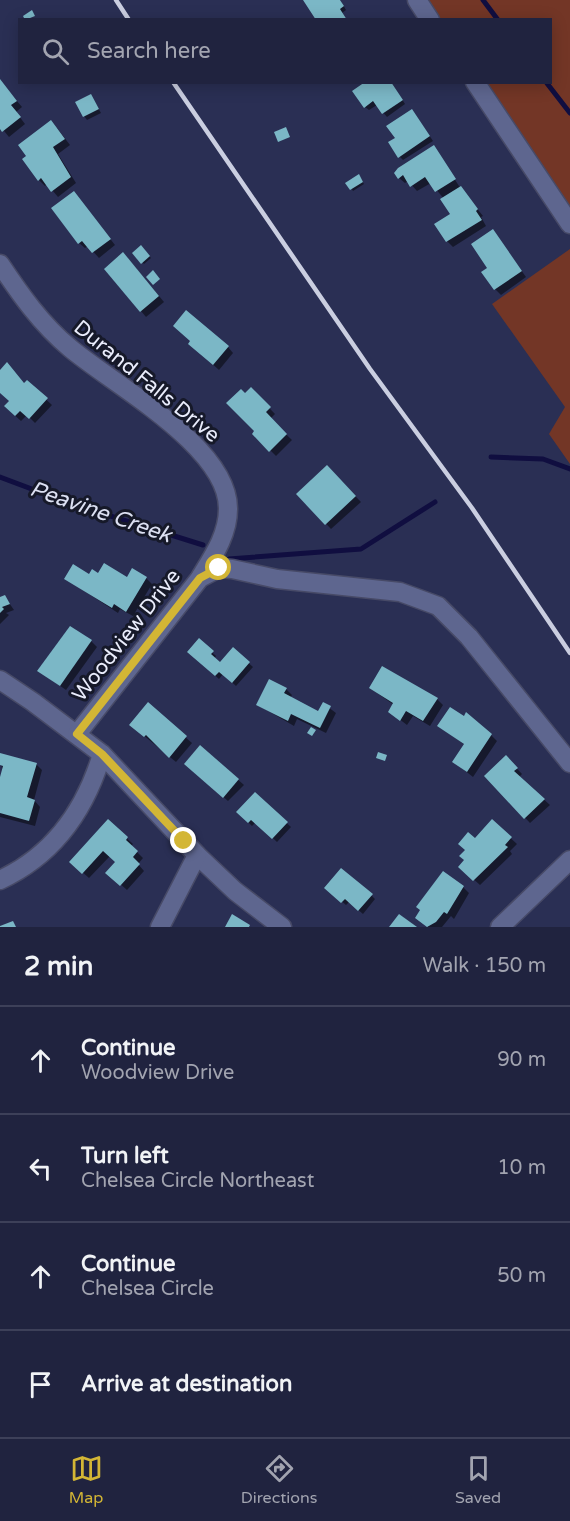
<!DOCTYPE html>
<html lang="en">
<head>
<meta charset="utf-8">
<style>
	:root { --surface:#20233f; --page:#282b46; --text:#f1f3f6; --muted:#a2a4b0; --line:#3d4059; --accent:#d3b635 }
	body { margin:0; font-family:"Varela Round",sans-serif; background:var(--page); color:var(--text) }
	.stop { position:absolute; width:18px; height:18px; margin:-14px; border:4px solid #d3b635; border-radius:50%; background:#fff }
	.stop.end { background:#d3b635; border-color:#fff; box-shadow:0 2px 6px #0008 }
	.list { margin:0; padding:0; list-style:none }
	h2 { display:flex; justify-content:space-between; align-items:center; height:78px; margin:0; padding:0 24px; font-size:26px }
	h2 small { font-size:20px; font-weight:400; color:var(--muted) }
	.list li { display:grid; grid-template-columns:39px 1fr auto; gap:18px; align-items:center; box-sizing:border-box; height:108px; padding:0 24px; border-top:2px solid var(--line) }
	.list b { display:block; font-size:22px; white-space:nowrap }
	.list p { margin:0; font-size:20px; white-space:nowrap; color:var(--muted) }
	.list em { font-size:20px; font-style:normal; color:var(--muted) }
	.icon { flex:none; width:33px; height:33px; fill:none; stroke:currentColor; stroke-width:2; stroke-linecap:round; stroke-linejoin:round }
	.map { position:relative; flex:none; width:570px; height:927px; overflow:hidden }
	.search { position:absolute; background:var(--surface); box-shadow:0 3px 15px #0003; left:18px; right:18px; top:18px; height:66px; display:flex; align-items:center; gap:15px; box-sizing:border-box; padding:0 21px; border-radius:0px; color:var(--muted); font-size:22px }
	.sheet { height:510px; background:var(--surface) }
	nav { display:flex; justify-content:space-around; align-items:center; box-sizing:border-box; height:84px; border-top:2px solid var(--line); background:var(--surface); font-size:16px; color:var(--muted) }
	nav a { display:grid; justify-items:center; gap:3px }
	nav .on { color:var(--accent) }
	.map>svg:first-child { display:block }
	.green { fill:#733626 }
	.shadow { fill:#0007 }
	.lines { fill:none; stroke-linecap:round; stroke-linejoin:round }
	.stream { stroke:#100e40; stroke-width:5 }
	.building { fill:#7bb7c6 }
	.minor-casing { stroke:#474a67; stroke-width:21 }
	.minor { stroke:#5e668f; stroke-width:18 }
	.rail { stroke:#cacee0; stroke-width:4.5 }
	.route { stroke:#d3b635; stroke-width:8 }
	.labels { text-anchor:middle; stroke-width:6; stroke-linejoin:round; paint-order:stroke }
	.street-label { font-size:21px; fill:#eaedfc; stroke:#161929 }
	.water-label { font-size:22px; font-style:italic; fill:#dce0f2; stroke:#161929 }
</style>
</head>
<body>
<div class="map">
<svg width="570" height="927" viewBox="0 0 570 927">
	<rect width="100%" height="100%" fill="#2a2f54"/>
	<!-- green -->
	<g class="green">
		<polygon points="417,0 570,0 570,224 474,83 550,82 550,20 431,19"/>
		<polygon points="570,249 570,464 549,434 565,407 492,304"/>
	</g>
	<!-- shadow -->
	<g class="shadow">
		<polygon points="306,0 340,0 346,10 342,13"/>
		<polygon points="0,81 22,107 16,112 25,124 9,137 0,126"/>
		<polygon points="391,82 405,104 387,117 377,105 369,110 365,107"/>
		<polygon points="91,96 101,113 87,120 84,116"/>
		<polygon points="415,114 433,141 403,160 400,157 397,139"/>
		<polygon points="57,128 70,145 58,154 76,183 58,197 47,184 45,186 39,180"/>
		<polygon points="434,147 459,186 483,216 481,217 486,226 453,247 447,241 452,215 444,199 431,183 417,191 408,181 405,183 399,178"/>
		<polygon points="360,178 364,184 353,191 348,183"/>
		<polygon points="79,199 115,245 99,258 88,246 85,248 79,243"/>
		<polygon points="493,231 526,277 501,295 495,289 489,268"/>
		<polygon points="141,247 151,258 144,264 134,253"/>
		<polygon points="129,260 164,302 146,317 141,311"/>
		<polygon points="192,341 228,347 233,353 219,370 196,349"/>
		<polygon points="0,372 25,384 27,382 52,405 35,423 27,415 21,421 11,412 11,401 0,391"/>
		<polygon points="251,389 275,414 270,419 292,440 276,456 254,434 256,431 245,395"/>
		<polygon points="327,467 361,502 331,529 298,494"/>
		<polygon points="90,576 146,578 152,584 133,616 120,609 118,613 66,579"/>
		<polygon points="5,597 14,610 6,613 9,615 0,624 0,599"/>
		<polygon points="199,640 216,656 214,659 220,664 233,649 253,667 236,686 223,674 219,679 189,652"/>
		<polygon points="91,641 97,647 66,690 39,671"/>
		<polygon points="370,688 437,699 443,705 430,726 413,716 407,725 390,712 394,705"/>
		<polygon points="286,689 292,695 290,698 319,713 324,704 336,713 326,733 297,719 294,726 258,705"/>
		<polygon points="148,705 192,743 176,762 137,730"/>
		<polygon points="439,726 491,735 497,741 473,777 454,762 465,745"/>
		<polygon points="201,747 244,785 228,801 192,770"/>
		<polygon points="0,754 36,764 42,770 34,800 40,807 35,826 0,817 2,769"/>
		<polygon points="506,757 522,774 519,777 550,805 530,823 486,776"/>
		<polygon points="255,794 291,827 277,842 256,822 252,826 238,812"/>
		<polygon points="108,821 133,844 131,846 143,858 138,864 144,871 127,890 108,873 117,862 110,856 89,878 71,862"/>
		<polygon points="492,821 517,844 510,851 512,854 480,885 460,867"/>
		<polygon points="463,887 469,893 454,919 451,916 442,927 428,927 423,923"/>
		<polygon points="326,888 372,896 375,899 363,914 349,902 346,905"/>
	</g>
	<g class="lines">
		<!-- stream -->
		<g class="stream">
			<polyline points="483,0 498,20"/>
			<polyline points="546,82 570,113"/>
			<polyline points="491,457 543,459 570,469"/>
			<polyline points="0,477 69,503 203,545"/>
			<polyline points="229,559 361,549 435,502"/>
		</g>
	</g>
	<!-- building -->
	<g class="building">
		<polygon points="303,0 340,0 344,6 340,9 347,20 316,20"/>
		<polygon points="32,10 35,16 25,20 23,16"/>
		<polygon points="0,79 17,101 11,105 21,117 2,132 0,129"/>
		<polygon points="365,82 391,82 403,100 382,114 373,101 364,108 352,91"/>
		<polygon points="91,94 99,109 83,117 75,102"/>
		<polygon points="412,109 430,136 398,158 388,142 395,138 386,126"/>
		<polygon points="51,120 65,139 53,147 71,177 51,192 41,178 38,181 22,159 26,156 18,145"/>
		<polygon points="286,127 290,137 278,142 274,132"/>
		<polygon points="434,145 456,179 435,192 425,177 410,187 403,175 398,179 394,173 398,168"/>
		<polygon points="359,174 363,182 350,190 345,183"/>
		<polygon points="461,186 478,209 476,211 482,220 446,242 434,224 450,214 440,199"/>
		<polygon points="74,191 111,239 92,253 82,241 78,244 51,208"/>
		<polygon points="493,229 522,271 494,290 481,272 487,268 471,244"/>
		<polygon points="141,245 150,256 141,264 132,253"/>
		<polygon points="123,252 159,296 140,312 104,269"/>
		<polygon points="153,270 160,279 153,285 146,277"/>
		<polygon points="186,310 229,346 213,365 188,344 190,341 173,326"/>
		<polygon points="7,362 24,383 27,380 48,398 29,419 20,411 15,416 4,406 9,401 0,393 0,370"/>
		<polygon points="251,387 271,407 266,412 287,434 269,452 252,434 254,431 226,403 241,389 245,393"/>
		<polygon points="327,465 356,496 325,525 296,494"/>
		<polygon points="104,563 127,577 132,568 147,577 126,612 114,604 112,608 64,579 73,564 89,574 92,569 98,573"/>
		<polygon points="5,595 10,604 2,607 4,609 0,613 0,597"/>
		<polygon points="70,626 92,640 60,686 37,671"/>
		<polygon points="199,638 214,651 211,654 220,662 233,647 250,662 232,683 219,672 215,676 187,652"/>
		<polygon points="382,666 438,698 423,721 406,711 400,721 388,712 393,703 369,688"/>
		<polygon points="269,679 287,688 284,693 318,711 323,702 331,706 320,728 291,714 288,721 256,705"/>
		<polygon points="148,702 187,736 169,758 146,735 144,737 129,725"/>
		<polygon points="450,707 464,716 466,712 492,734 467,772 452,762 464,744 437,726"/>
		<polygon points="311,727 316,730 312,736 307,733"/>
		<polygon points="200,745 239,779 223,798 184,764"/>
		<polygon points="378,752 387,755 385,761 376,758"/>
		<polygon points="0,753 37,763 27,797 35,800 29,821 0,813 0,777 3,766 0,765"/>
		<polygon points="506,755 518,768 514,771 545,799 524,819 484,776"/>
		<polygon points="255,792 288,822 272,839 251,820 248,823 236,812"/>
		<polygon points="108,819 128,837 126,840 138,851 133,857 140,864 120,886 105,873 115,862 103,851 82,874 69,862"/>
		<polygon points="492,819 512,837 505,845 508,847 473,881 458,867 464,860 459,856 465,850 458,844 468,832 475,838"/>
		<polygon points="341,868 373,894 358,911 345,899 341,903 324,888"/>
		<polygon points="443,871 464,886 447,914 444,912 436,922 427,927 415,918 420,910 416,907"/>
		<polygon points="232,914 250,925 249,927 225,927"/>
		<polygon points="399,914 417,927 389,927"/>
		<polygon points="13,921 16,927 0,927 0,926"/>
	</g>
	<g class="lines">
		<defs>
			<g id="minor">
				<polyline points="417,0 430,20"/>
				<polyline points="475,82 570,224"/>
				<path d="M0 264C20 294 41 324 70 348 114 385 229 447 228 509 228 534 214 555 201 576"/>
				<polyline points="0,680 33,702 102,754 197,855 235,891 282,927"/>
				<polyline points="77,734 200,578 219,568 232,569 277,579 400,592 438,606 469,637 570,763"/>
				<path d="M0 880C54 855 85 811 102 754"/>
				<polyline points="160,927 197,855"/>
				<polyline points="500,927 570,860"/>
			</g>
		</defs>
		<!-- minor casing -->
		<use href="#minor" class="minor-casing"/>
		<!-- minor -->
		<use href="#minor" class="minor"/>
		<!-- rail -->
		<g class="rail">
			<polyline points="116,0 129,20"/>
			<polyline points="173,82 370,369 472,508 570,653"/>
		</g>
	</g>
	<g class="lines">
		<!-- route -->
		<polyline class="route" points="184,841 102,754 77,734 200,578 219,568"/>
	</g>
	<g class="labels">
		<!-- street labels -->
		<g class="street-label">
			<text transform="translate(147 381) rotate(39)" y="7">Durand Falls Drive</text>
			<text transform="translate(126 635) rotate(-52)" y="7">Woodview Drive</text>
		</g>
		<!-- water labels -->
		<g class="water-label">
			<text transform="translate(101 511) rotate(19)" y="8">Peavine Creek</text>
		</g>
	</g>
</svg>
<div class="stop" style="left:219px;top:568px"></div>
<div class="stop end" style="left:184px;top:841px"></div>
<div class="search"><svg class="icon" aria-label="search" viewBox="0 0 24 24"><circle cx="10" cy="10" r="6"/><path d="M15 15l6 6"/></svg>Search here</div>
</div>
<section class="sheet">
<h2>2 min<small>Walk · 150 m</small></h2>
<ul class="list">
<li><svg class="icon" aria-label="ahead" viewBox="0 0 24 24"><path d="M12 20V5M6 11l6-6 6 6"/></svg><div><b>Continue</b><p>Woodview Drive</p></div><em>90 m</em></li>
<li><svg class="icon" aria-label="left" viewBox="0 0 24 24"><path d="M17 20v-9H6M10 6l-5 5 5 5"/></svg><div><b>Turn left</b><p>Chelsea Circle Northeast</p></div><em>10 m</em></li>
<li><svg class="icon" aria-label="ahead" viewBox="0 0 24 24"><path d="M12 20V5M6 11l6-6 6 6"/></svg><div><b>Continue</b><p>Chelsea Circle</p></div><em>50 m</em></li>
<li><svg class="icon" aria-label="arrive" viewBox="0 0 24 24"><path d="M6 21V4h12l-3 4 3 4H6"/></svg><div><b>Arrive at destination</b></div></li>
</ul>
</section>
<nav>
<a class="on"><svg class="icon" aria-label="map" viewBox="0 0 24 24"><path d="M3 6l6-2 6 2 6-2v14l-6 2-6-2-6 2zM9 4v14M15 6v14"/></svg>Map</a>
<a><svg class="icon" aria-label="directions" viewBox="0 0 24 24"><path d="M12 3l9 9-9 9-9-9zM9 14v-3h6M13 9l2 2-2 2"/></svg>Directions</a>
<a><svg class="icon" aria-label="saved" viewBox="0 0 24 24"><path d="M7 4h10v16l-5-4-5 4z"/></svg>Saved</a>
</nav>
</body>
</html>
